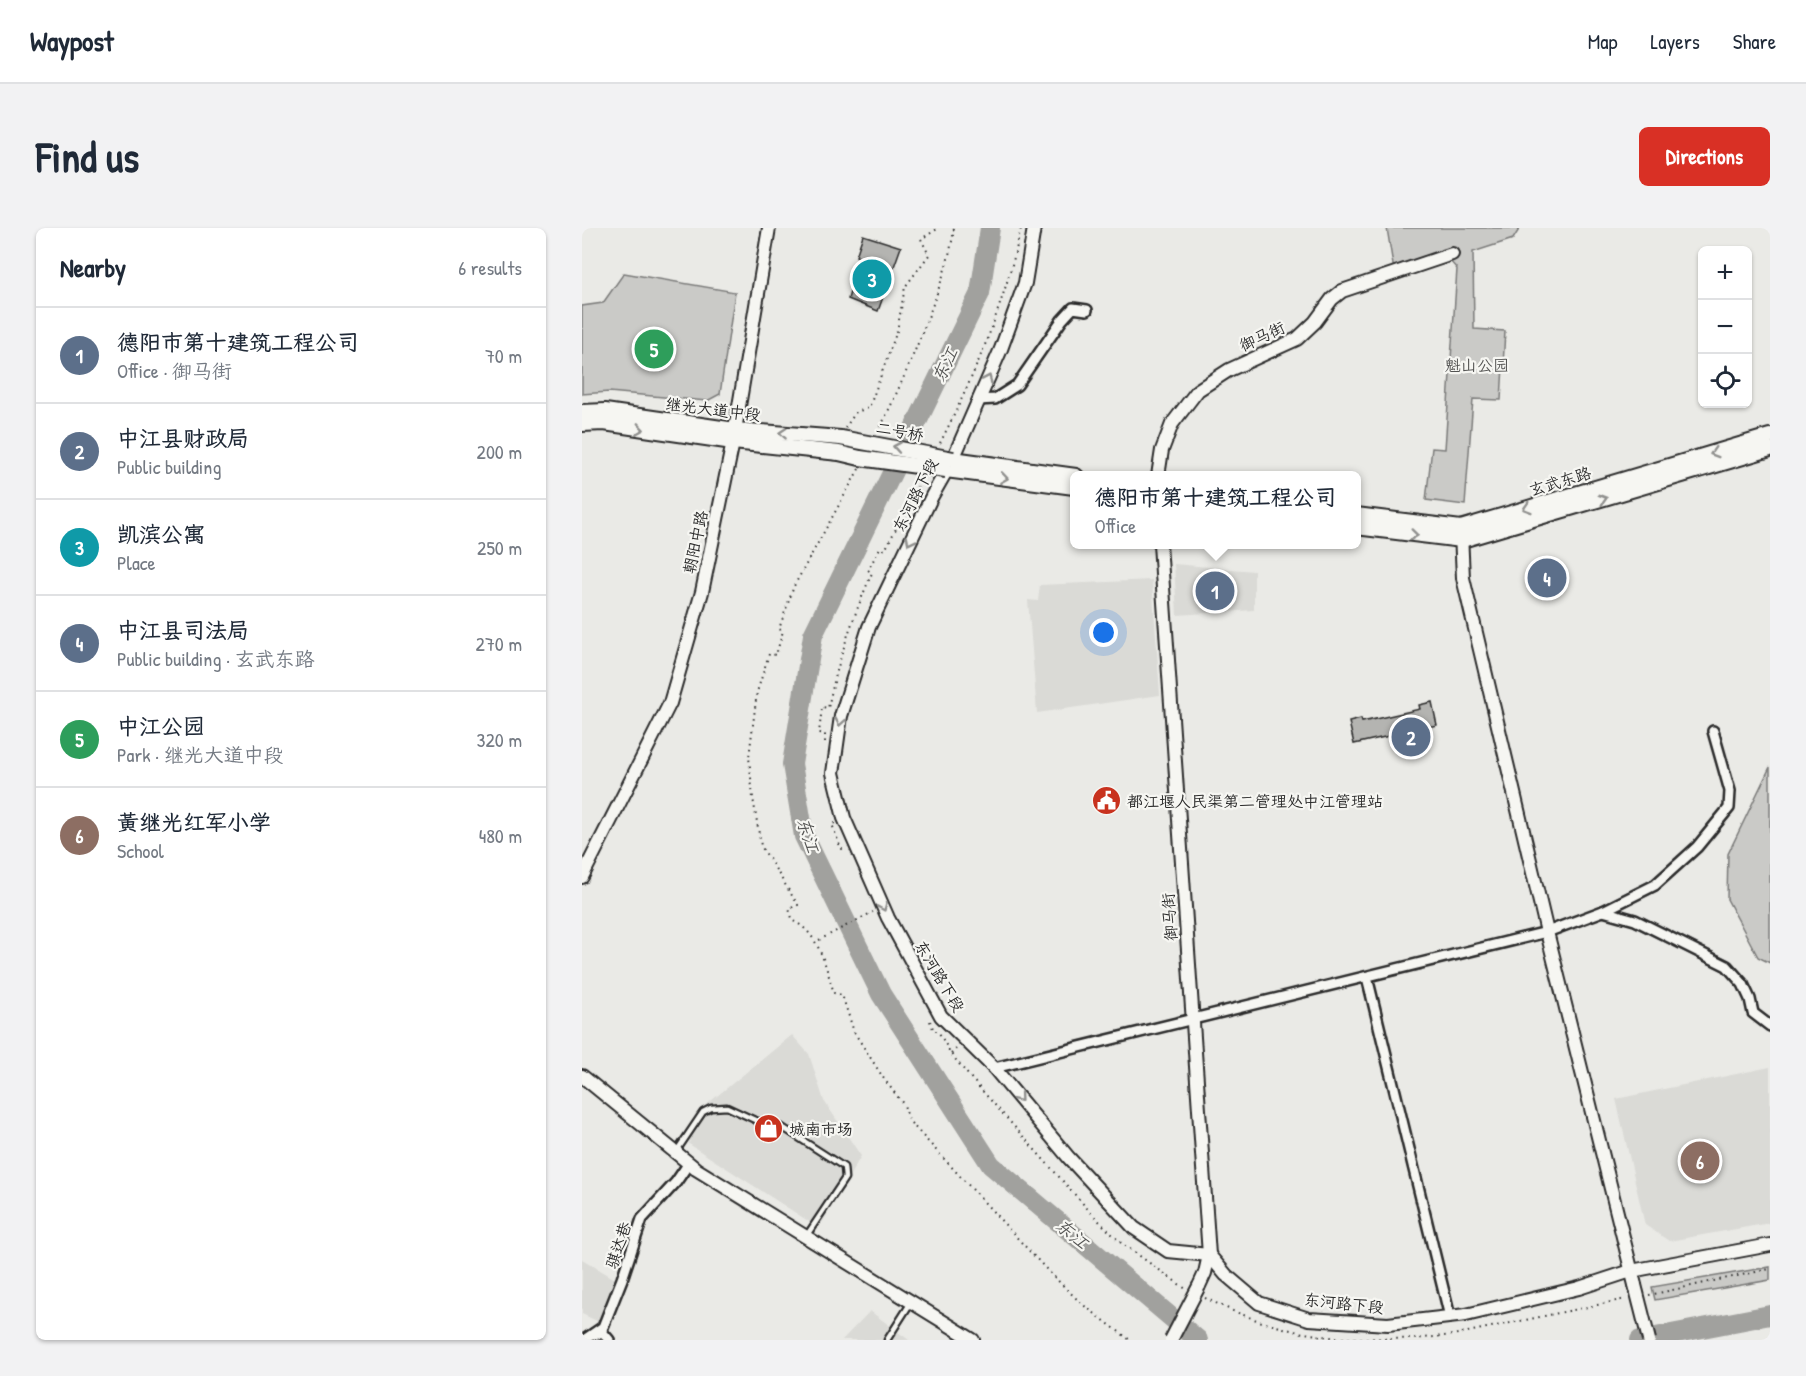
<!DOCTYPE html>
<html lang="en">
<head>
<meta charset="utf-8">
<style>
	:root { --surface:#fff; --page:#f2f2f3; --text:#1f2937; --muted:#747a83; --line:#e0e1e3; --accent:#d93025 }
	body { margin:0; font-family:"Patrick Hand","LXGW WenKai TC",sans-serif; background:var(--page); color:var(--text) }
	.controls { position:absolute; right:18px; top:18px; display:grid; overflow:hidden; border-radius:9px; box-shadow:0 2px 4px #0004 }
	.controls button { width:54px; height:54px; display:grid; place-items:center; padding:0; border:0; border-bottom:2px solid var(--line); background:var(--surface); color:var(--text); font:30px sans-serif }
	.you { position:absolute; left:522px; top:405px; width:21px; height:21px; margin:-15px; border:4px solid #fff; border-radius:50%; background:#1a73e8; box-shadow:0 0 0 9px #1a73e833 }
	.badge { display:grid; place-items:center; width:39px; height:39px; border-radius:50%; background:var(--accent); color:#fff; font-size:20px; font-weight:700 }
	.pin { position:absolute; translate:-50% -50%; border:3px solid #fff; box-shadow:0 2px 6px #0006 }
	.popup { position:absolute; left:488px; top:243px; width:291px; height:78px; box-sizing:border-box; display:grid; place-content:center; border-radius:9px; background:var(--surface); filter:drop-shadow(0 2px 4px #0005); font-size:20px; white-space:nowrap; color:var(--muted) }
	.popup b { font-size:22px; color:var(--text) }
	.popup::after { content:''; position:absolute; left:50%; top:100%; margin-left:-12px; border:12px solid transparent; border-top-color:var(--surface) }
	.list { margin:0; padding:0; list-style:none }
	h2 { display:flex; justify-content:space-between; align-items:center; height:78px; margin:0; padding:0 24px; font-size:26px }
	h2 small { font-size:20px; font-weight:400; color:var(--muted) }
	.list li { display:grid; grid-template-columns:39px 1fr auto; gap:18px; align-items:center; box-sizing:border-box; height:96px; padding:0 24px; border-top:2px solid var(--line) }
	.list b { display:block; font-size:22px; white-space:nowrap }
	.list p { margin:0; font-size:20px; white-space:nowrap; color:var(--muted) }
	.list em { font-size:20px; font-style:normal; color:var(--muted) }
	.icon { flex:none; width:33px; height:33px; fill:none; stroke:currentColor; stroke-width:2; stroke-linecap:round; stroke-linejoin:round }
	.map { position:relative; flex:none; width:1188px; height:1112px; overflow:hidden; border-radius:9px }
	header { display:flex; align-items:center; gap:36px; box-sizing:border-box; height:84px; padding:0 30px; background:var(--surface); border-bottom:2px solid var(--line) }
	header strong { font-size:28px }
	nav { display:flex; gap:33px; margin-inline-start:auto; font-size:21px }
	.intro { display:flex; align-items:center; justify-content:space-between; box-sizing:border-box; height:144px; padding:0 36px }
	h1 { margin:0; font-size:42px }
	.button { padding:15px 27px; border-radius:9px; background:var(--accent); color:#fff; font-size:21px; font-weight:700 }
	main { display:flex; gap:36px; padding:0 36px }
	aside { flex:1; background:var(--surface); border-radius:9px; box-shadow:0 2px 4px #0004 }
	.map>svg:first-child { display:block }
	.built { fill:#dadad6 }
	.green { fill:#cacac7; stroke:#7a7a79; stroke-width:1.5 }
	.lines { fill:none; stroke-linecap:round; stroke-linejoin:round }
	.river { stroke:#a1a19e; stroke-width:20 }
	.building { fill:#b4b4b1; stroke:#2b2b2b; stroke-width:1.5 }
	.service-casing { stroke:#2b2b2b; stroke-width:9 }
	.minor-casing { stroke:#2b2b2b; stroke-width:14 }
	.tertiary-casing { stroke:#2b2b2b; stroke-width:16 }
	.secondary-casing { stroke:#2b2b2b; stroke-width:18 }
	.path { stroke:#2b2b2b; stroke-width:2; stroke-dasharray:1.5 4.5; stroke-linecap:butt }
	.service { stroke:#f6f6f2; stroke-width:4.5 }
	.minor { stroke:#f6f6f2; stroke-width:9 }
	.tertiary { stroke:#f6f6f2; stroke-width:12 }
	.secondary { stroke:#f6f6f2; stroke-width:14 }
	.tertiary-bridge-casing { stroke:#2b2b2b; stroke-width:16; stroke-linecap:butt }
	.secondary-bridge-casing { stroke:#2b2b2b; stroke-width:18; stroke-linecap:butt }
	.tertiary-bridge { stroke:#f6f6f2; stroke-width:12 }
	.secondary-bridge { stroke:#f6f6f2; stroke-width:14 }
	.oneway { stroke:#90908e }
	.labels { text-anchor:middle; stroke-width:4.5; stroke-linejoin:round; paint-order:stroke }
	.street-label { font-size:16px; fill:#2b2b2b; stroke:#f6f6f2 }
	.park-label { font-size:16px; fill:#535352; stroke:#f6f6f2 }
	.poi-label { font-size:16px; fill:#2b2b2b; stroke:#f6f6f2; text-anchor:start }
	.water-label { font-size:18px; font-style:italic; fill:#545453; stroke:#f6f6f2 }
</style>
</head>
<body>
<header>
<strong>Waypost</strong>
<nav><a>Map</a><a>Layers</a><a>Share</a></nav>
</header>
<div class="intro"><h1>Find us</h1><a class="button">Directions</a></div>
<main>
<aside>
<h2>Nearby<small>6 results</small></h2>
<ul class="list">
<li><span class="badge" style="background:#5c6f8a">1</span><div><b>德阳市第十建筑工程公司</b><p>Office · 御马街</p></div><em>70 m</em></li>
<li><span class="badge" style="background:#5c6f8a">2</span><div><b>中江县财政局</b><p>Public building</p></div><em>200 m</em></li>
<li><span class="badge" style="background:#0f9aa8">3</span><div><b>凯滨公寓</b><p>Place</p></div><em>250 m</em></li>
<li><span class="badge" style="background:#5c6f8a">4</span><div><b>中江县司法局</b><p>Public building · 玄武东路</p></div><em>270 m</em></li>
<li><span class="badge" style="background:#2e9e5b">5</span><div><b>中江公园</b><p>Park · 继光大道中段</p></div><em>320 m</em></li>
<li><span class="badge" style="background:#8d6e63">6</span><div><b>黄继光红军小学</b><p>School</p></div><em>480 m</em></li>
</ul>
</aside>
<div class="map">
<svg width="1188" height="1112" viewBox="0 0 1188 1112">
	<rect width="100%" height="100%" fill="#eaeae6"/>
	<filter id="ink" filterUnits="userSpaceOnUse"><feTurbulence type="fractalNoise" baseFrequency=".0167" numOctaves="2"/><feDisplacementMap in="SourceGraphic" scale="12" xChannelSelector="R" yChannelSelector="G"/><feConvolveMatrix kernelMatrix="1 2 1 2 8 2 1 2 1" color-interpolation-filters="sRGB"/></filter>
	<g filter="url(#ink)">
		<!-- built -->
		<g class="built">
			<polygon points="592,336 672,343 672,382 595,387"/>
			<polygon points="570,352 578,467 455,485 446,372 456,373 458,357"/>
			<polygon points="210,807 227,826 242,873 279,928 237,1000 107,916 113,886"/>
			<polygon points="1188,839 1188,995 1087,1013 1063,997 1034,871"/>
			<polygon points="0,1031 33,1051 19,1095 0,1086"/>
			<polygon points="288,1083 327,1112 260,1112"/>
		</g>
		<!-- green -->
		<g class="green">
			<polygon points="805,0 938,0 931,11 891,24 892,101 923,103 919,172 891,171 883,277 844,272 850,220 863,221 875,41 869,34 813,49"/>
			<polygon points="42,45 153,64 138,166 125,173 27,164 0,166 0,78 21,75"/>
			<polygon points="1188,539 1188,735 1176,729 1145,671 1146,626"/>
			<polygon points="1188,1039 1188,1052 1073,1072 1070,1059"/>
		</g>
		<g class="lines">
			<!-- river -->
			<g class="river">
				<polyline points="408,0 398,65 231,407 210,536 222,608 299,766 409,937 616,1112"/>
				<polyline points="1058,1112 1188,1087"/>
			</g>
		</g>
		<!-- building -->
		<g class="building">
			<polygon points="281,7 319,19 296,83 266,71 278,30 274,28"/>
			<polygon points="850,474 855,497 772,516 767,494 779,491 780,494 838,481 837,477"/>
		</g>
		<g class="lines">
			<defs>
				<g id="service">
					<polyline points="94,924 121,884 129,880 145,879 175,893 200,899 262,939 263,950 225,1007"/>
					<polyline points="305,1112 328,1076"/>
				</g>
				<g id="minor">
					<polyline points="396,172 413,171 435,157 480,92 491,80 505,82"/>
					<polyline points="1021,683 1053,692 1145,738 1161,756 1168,771 1171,785 1188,798"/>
					<polyline points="785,749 868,1089"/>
					<polyline points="412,840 965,704 1021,683 1073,657 1115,619 1147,580 1148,563 1131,503"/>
					<polyline points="11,1107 21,1105 27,1112"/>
					<polyline points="2,1112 21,1099 40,1051 60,991 94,954 107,935"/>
				</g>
				<g id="tertiary">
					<polyline points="452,0 443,55 419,121 371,231 350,268 287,399 259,488 251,545 262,590 306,690 359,788 412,840 487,930 552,1000 586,1023 627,1027 644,1047 677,1075 727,1091 806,1096 884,1087 997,1060 1049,1043 1188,1017"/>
					<polyline points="576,248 580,222 590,196 616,162 647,142 715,111 733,94 750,71 760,63 870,26"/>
					<polyline points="879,305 881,350 965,704 1053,1057"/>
					<polyline points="578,316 627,1027 623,1045 617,1058"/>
					<polyline points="0,649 88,475 120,364 151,214 187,0"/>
					<polyline points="0,848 114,941 391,1112"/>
				</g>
				<g id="secondary">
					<polyline points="0,184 23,183 153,202 259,210"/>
					<polyline points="0,196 22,195 151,214 257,225"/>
					<polyline points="371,231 494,248"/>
					<polyline points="364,242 492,259"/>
					<polyline points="774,287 879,300 1188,208"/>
					<polyline points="774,299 880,312 1188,221"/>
				</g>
			</defs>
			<!-- service casing -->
			<use href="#service" class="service-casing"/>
			<!-- minor casing -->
			<use href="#minor" class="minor-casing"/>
			<!-- tertiary casing -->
			<use href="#tertiary" class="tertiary-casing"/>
			<!-- secondary casing -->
			<use href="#secondary" class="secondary-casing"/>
			<!-- path -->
			<g class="path">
				<polyline points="263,200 274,184 287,180 315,103 323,59 347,27 339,11 357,0"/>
				<path d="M296 204C317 162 335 120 351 76 360 52 369 26 372 0"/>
				<path d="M358 215C393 147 423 75 439 0"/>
				<path d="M277 241 212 358 197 401 201 403 194 427 187 426 175 464 167 529 171 570 179 618 216 677 207 681 211 693C237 704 244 740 252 765L260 767 272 804 302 851 322 877 327 893 465 1042 500 1076 548 1112"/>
				<path d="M243 514V506L237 505 240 479 246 480C256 432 271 389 290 345L286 342 298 320 303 322 340 250"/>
				<polyline points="253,595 250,596 259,621 263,621"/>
				<polyline points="237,712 291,684"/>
				<polyline points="348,793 352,803 356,803 369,826 387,848 512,988 538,1014 604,1061"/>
				<polyline points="369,826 374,821"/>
				<polyline points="1067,1067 1188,1041"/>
				<polyline points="623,1070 651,1083 680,1094 716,1104 754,1110 832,1111 871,1107 1044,1071"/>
			</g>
			<!-- service -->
			<use href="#service" class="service"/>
			<!-- minor -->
			<use href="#minor" class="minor"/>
			<!-- tertiary -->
			<use href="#tertiary" class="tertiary"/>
			<!-- secondary -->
			<use href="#secondary" class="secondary"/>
			<defs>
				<g id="tertiary-bridge">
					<polyline points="1053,1057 1067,1112"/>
					<polyline points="589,1112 617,1058"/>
				</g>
				<g id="secondary-bridge">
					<polyline points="259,210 371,231"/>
					<polyline points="257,225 278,230 364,242"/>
				</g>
			</defs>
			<!-- tertiary-bridge casing -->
			<use href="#tertiary-bridge" class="tertiary-bridge-casing"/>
			<!-- secondary-bridge casing -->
			<use href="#secondary-bridge" class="secondary-bridge-casing"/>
			<!-- tertiary-bridge -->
			<use href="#tertiary-bridge" class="tertiary-bridge"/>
			<!-- secondary-bridge -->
			<use href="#secondary-bridge" class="secondary-bridge"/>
		</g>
		<!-- one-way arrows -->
		<defs><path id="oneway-chevron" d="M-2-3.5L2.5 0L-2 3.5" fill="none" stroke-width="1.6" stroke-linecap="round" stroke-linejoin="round" transform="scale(1.5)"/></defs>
		<g class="oneway">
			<use href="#oneway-chevron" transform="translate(406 151) rotate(-66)"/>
			<use href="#oneway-chevron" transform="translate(58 201) rotate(8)"/>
			<use href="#oneway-chevron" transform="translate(201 205) rotate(-176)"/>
			<use href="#oneway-chevron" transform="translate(315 219) rotate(-170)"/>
			<use href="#oneway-chevron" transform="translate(1132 225) rotate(163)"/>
			<use href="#oneway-chevron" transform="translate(422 250) rotate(8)"/>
			<use href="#oneway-chevron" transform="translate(1021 271) rotate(-17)"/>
			<use href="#oneway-chevron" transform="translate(945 280) rotate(163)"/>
			<use href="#oneway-chevron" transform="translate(832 307) rotate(7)"/>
			<use href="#oneway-chevron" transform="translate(328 313) rotate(116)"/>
			<use href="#oneway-chevron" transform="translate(258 494) rotate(100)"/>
			<use href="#oneway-chevron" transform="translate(301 679) rotate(67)"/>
			<use href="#oneway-chevron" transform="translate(437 870) rotate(50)"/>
		</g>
	</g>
	<!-- icons -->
	<defs>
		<symbol id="civic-disc" viewBox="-11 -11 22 22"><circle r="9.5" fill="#c8321e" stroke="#f6f6f2"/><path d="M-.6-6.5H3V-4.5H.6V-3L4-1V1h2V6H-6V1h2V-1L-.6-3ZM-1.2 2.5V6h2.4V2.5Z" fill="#fff"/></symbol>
		<symbol id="shop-disc" viewBox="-11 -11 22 22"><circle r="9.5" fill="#c8321e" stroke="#f6f6f2"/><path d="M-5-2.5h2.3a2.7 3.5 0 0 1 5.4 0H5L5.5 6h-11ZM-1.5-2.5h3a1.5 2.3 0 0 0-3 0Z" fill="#fff"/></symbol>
	</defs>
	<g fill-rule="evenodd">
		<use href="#civic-disc" x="508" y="556" width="33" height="33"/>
		<use href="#shop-disc" x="170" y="884" width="33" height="33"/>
	</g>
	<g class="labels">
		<!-- street labels -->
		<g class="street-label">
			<text transform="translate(680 108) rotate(-25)" y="6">御马街</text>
			<text transform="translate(131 181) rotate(7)" y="6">继光大道中段</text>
			<text transform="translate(318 203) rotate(10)" y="6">二号桥</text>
			<text transform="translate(978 253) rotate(-17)" y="6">玄武东路</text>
			<text transform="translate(333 267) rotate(-63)" y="6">东河路下段</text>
			<text transform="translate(113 314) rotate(-78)" y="6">朝阳中路</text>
			<text transform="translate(587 689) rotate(-94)" y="6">御马街</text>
			<text transform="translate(358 748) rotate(59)" y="6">东河路下段</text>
			<text transform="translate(36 1017) rotate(-72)" y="6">骐达巷</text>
			<text transform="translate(762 1075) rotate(6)" y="6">东河路下段</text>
		</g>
		<!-- park labels -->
		<g class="park-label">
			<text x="895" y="143">魁山公园</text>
		</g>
		<!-- poi labels -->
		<g class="poi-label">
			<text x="545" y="579">都江堰人民渠第二管理处中江管理站</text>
			<text x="207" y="907">城南市场</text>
		</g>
		<!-- water labels -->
		<g class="water-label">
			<text transform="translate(363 137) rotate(-64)" y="6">东江</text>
			<text transform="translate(226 607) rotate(72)" y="6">东江</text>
			<text transform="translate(490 1006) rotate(40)" y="6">东江</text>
		</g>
	</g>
</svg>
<div class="controls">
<button>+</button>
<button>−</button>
<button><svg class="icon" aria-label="locate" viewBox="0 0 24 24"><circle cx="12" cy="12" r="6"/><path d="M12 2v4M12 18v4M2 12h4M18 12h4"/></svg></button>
</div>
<div class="you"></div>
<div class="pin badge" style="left:633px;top:363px;background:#5c6f8a">1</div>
<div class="popup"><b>德阳市第十建筑工程公司</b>Office</div>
<div class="pin badge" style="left:829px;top:509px;background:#5c6f8a">2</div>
<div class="pin badge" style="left:290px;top:51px;background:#0f9aa8">3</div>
<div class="pin badge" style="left:965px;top:350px;background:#5c6f8a">4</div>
<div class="pin badge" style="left:72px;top:121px;background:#2e9e5b">5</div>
<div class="pin badge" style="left:1118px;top:933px;background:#8d6e63">6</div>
</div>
</main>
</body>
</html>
